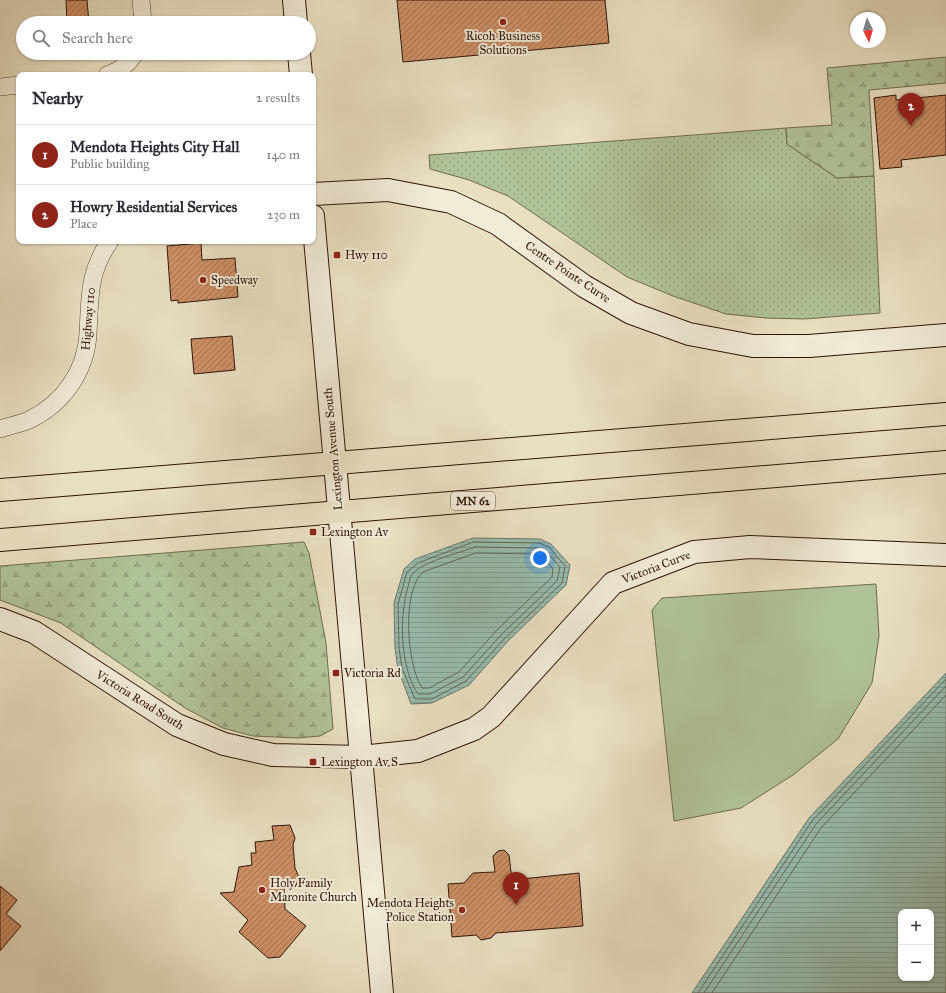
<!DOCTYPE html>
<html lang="en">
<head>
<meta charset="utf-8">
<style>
	:root { --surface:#fff; --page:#f2f2f3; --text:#2b2b33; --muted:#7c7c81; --line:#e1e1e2; --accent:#8f2418 }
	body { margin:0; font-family:"IM FELL Great Primer",serif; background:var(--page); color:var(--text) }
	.controls { position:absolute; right:12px; bottom:12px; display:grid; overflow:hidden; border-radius:8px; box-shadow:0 1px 3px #0004 }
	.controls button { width:36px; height:36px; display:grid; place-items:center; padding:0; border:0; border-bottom:1px solid var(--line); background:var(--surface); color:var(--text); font:20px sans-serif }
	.compass { position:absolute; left:850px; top:12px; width:36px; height:36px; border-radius:50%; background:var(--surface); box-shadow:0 1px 3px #0004; rotate:175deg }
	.you { position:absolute; left:540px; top:558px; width:14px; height:14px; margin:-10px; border:3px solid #fff; border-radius:50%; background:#1a73e8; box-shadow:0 0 0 6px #1a73e833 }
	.badge { display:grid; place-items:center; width:26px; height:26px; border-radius:50%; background:var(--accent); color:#fff; font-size:13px; font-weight:700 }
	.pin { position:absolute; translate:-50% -33px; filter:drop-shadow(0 1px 2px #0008) }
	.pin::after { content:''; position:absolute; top:21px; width:14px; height:12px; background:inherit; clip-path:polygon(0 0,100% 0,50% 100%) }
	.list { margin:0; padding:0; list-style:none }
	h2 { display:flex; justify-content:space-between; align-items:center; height:52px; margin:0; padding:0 16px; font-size:17px }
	h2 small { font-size:13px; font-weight:400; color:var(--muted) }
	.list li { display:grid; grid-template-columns:26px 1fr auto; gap:12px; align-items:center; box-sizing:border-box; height:60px; padding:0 16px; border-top:1px solid var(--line) }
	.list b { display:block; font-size:15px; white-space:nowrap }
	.list p { margin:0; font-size:13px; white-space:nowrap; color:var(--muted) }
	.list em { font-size:13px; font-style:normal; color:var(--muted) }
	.icon { flex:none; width:22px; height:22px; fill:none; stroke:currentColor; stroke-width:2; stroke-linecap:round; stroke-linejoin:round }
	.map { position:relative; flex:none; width:946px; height:993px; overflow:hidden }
	.search { position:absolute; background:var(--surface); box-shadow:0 1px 3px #0004; left:16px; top:16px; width:300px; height:44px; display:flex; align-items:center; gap:10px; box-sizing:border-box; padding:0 14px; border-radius:22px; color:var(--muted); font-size:15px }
	.panel { position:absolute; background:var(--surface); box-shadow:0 1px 3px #0004; left:16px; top:72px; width:300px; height:172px; border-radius:8px }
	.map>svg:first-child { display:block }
	.grass { fill:url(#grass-dots); stroke:#706c4f }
	.forest { fill:url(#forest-firs); stroke:#706c4f }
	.park { fill:#b0c398; stroke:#706c4f }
	.water { fill:url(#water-rules); stroke:#6e796b; fill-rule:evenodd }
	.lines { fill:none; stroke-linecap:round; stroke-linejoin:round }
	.shore { stroke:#64685a; stroke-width:1 }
	.building { fill:url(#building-hatch); stroke:#301406 }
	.street-casing { stroke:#5e4735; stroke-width:18 }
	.secondary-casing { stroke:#301406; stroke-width:24 }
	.highway-casing { stroke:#301406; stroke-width:24 }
	.street { stroke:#f1ebd7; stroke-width:17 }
	.secondary { stroke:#f1ebd7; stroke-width:22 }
	.highway { stroke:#e9e0c2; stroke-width:22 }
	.poi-dot { fill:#8f2418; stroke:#f1ebd7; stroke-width:1.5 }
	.labels { text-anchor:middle; stroke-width:4; stroke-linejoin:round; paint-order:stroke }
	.shield { fill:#f1ebd7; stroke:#6a5445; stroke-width:1 }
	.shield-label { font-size:11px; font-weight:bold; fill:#301406 }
	.poi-label { font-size:12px; fill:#301406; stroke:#f1ebd7; text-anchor:start }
	.street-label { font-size:12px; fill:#301406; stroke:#f1ebd7 }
</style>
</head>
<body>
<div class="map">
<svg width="946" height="993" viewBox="0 0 946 993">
	<defs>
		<pattern id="grass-dots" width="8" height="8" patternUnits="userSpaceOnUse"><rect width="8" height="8" fill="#b0c398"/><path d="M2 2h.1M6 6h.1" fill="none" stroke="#98a782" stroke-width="1.8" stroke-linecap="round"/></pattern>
		<pattern id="forest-firs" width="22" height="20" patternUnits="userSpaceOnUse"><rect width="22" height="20" fill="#b0c398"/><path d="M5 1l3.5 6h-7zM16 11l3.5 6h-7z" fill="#98a782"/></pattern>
		<pattern id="water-rules" width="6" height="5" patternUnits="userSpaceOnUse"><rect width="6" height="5" fill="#98bdaf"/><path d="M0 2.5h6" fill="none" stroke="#83a295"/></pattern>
		<pattern id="building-hatch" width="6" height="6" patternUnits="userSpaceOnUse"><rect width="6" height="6" fill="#cd9067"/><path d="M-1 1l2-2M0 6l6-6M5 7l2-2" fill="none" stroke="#a77453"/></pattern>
	</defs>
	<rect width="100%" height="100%" fill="#e9e0c2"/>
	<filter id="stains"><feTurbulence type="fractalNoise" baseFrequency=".005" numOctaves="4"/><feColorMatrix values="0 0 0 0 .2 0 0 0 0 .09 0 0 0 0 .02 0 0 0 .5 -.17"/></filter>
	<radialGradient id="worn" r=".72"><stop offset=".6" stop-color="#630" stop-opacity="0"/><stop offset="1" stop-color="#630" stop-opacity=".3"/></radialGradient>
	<!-- grass -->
	<polygon class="grass" points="786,128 787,144 837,178 874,176 880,313 804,319 766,318 726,314 673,296 627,277 508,196 469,180 430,169 429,155"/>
	<!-- forest -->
	<g class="forest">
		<polygon points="946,57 946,83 869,90 874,176 837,178 787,144 786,128 832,125 827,68"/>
		<polygon points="304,542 309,553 326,643 333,729 320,736 298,738 253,736 223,728 185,708 61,623 0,600 0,566"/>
	</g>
	<!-- park -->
	<polygon class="park" points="876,584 879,636 872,683 838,739 793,775 741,808 674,821 652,610 662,598"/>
	<!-- water -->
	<g class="water">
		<polygon points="473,538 540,539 551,544 570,565 566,585 508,641 469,685 432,703 411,704 398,669 395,648 394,603 404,569 415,559"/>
		<path d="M946 673V993H692L809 818ZM901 912H931V978H901Z"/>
	</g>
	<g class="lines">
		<!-- shore -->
		<g class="shore">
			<polygon points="474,542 539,543 549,547 565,566 562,583 505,638 466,681 432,699 415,699 402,668 399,648 398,604 407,572 418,563"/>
			<path d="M475 547 538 548 546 551 560 567 557 581 501 635 463 677 430 694H418C400 668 399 616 408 587 409 583 410 576 413 573 425 561 459 553 475 547Z"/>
			<path d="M476 553 537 554 542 556 553 569 552 577 497 630 459 672 429 688H422C407 665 401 591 423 572Z"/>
			<polyline points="698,993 812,821 946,679"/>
			<polyline points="704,993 816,824 946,686"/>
			<polyline points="712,993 821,828 946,695"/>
		</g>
	</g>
	<!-- building -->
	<g class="building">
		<polygon points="66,0 87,0 89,23 67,23"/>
		<polygon points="397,0 605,0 609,43 403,62"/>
		<polygon points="896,95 896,100 946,95 946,155 901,160 902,167 880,169 874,98"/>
		<polygon points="201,243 202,260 235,258 238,297 178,303 178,300 171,301 167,246"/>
		<polygon points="232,336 235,370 194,374 191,339"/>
		<polygon points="290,825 295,838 293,845 295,868 298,875 296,886 284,888 285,909 306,926 280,957 268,958 239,932 248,920 220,893 234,892 239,867 252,865 251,853 256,853 255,842 274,840 272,826"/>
		<polygon points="504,850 509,855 512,880 579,873 583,926 496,933 491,938 481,940 476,935 452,937 448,884 464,883 473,873 495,872 493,856 498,851"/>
		<polygon points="0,886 17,900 6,914 21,926 0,951"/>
	</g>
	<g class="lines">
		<defs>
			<g id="street">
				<polyline points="141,0 143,23"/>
				<path d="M107 75C119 71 129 64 135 53"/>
				<polyline points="0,87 19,85"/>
				<path d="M0 429C9 426 20 424 29 420 63 404 86 371 88 334 90 298 88 272 110 241"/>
			</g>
			<g id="secondary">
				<polyline points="294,0 296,23"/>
				<polyline points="299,53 301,75"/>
				<polyline points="313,194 388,190 451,202 498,224 584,286 631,313 689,334 753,346 809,346 946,335"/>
				<polyline points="313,216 382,993"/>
				<polyline points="0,619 34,632 177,725 224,744 273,755 361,757 418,751 474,729 491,717 613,583 694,552 750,547 946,555"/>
			</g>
			<g id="highway">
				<polyline points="0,490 946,414"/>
				<polyline points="0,540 946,462"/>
			</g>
		</defs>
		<!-- street casing -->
		<use href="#street" class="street-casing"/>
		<!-- secondary casing -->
		<use href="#secondary" class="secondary-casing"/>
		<!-- highway casing -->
		<use href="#highway" class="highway-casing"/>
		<!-- street -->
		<use href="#street" class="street"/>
		<!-- secondary -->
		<use href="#secondary" class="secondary"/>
		<!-- highway -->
		<use href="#highway" class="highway"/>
	</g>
	<!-- markers -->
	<g class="poi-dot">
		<circle cx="503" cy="22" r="4"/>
		<rect x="333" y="251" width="8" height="8" rx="2"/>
		<circle cx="203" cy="280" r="4"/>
		<rect x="309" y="528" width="8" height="8" rx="2"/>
		<rect x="332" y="669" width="8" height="8" rx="2"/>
		<rect x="309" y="758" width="8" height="8" rx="2"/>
		<circle cx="262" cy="890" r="4"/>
		<circle cx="462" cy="910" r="4"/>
	</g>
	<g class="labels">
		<!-- shield labels -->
		<rect class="shield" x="451" y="492" width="44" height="18" rx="3"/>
		<g class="shield-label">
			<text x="473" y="505">MN 62</text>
		</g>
		<!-- poi labels -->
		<g class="poi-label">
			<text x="503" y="40" text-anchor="middle">Ricoh Business<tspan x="503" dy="14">Solutions</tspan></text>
			<text x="345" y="259">Hwy 110</text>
			<text x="211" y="284">Speedway</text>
			<text x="321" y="536">Lexington Av</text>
			<text x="344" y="677">Victoria Rd</text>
			<text x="321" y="766">Lexington Av S</text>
			<text x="270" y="887">Holy Family<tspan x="270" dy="14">Maronite Church</tspan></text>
			<text x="454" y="907" text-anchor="end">Mendota Heights<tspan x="454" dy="14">Police Station</tspan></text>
		</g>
		<!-- street labels -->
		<g class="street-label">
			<text transform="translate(568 272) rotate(34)" y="4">Centre Pointe Curve</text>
			<text transform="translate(88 319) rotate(-85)" y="4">Highway 110</text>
			<text transform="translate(333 449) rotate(-95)" y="4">Lexington Avenue South</text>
			<text transform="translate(656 567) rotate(-21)" y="4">Victoria Curve</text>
			<text transform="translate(140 700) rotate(32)" y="4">Victoria Road South</text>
		</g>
	</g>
	<rect width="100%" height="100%" filter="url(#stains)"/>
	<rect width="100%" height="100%" fill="url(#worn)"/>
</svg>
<div class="controls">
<button>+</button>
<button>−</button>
</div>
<svg class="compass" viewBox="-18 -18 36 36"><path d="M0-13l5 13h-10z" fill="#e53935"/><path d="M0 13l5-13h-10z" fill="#7c7c81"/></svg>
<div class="you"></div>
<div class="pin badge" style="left:516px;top:905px">1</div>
<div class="pin badge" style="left:911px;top:126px">2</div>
<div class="search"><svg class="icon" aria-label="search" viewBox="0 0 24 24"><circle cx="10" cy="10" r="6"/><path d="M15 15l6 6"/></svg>Search here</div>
<section class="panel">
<h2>Nearby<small>2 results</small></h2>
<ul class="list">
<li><span class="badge">1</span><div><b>Mendota Heights City Hall</b><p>Public building</p></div><em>140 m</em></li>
<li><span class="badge">2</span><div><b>Howry Residential Services</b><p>Place</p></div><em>230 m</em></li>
</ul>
</section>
</div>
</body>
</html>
